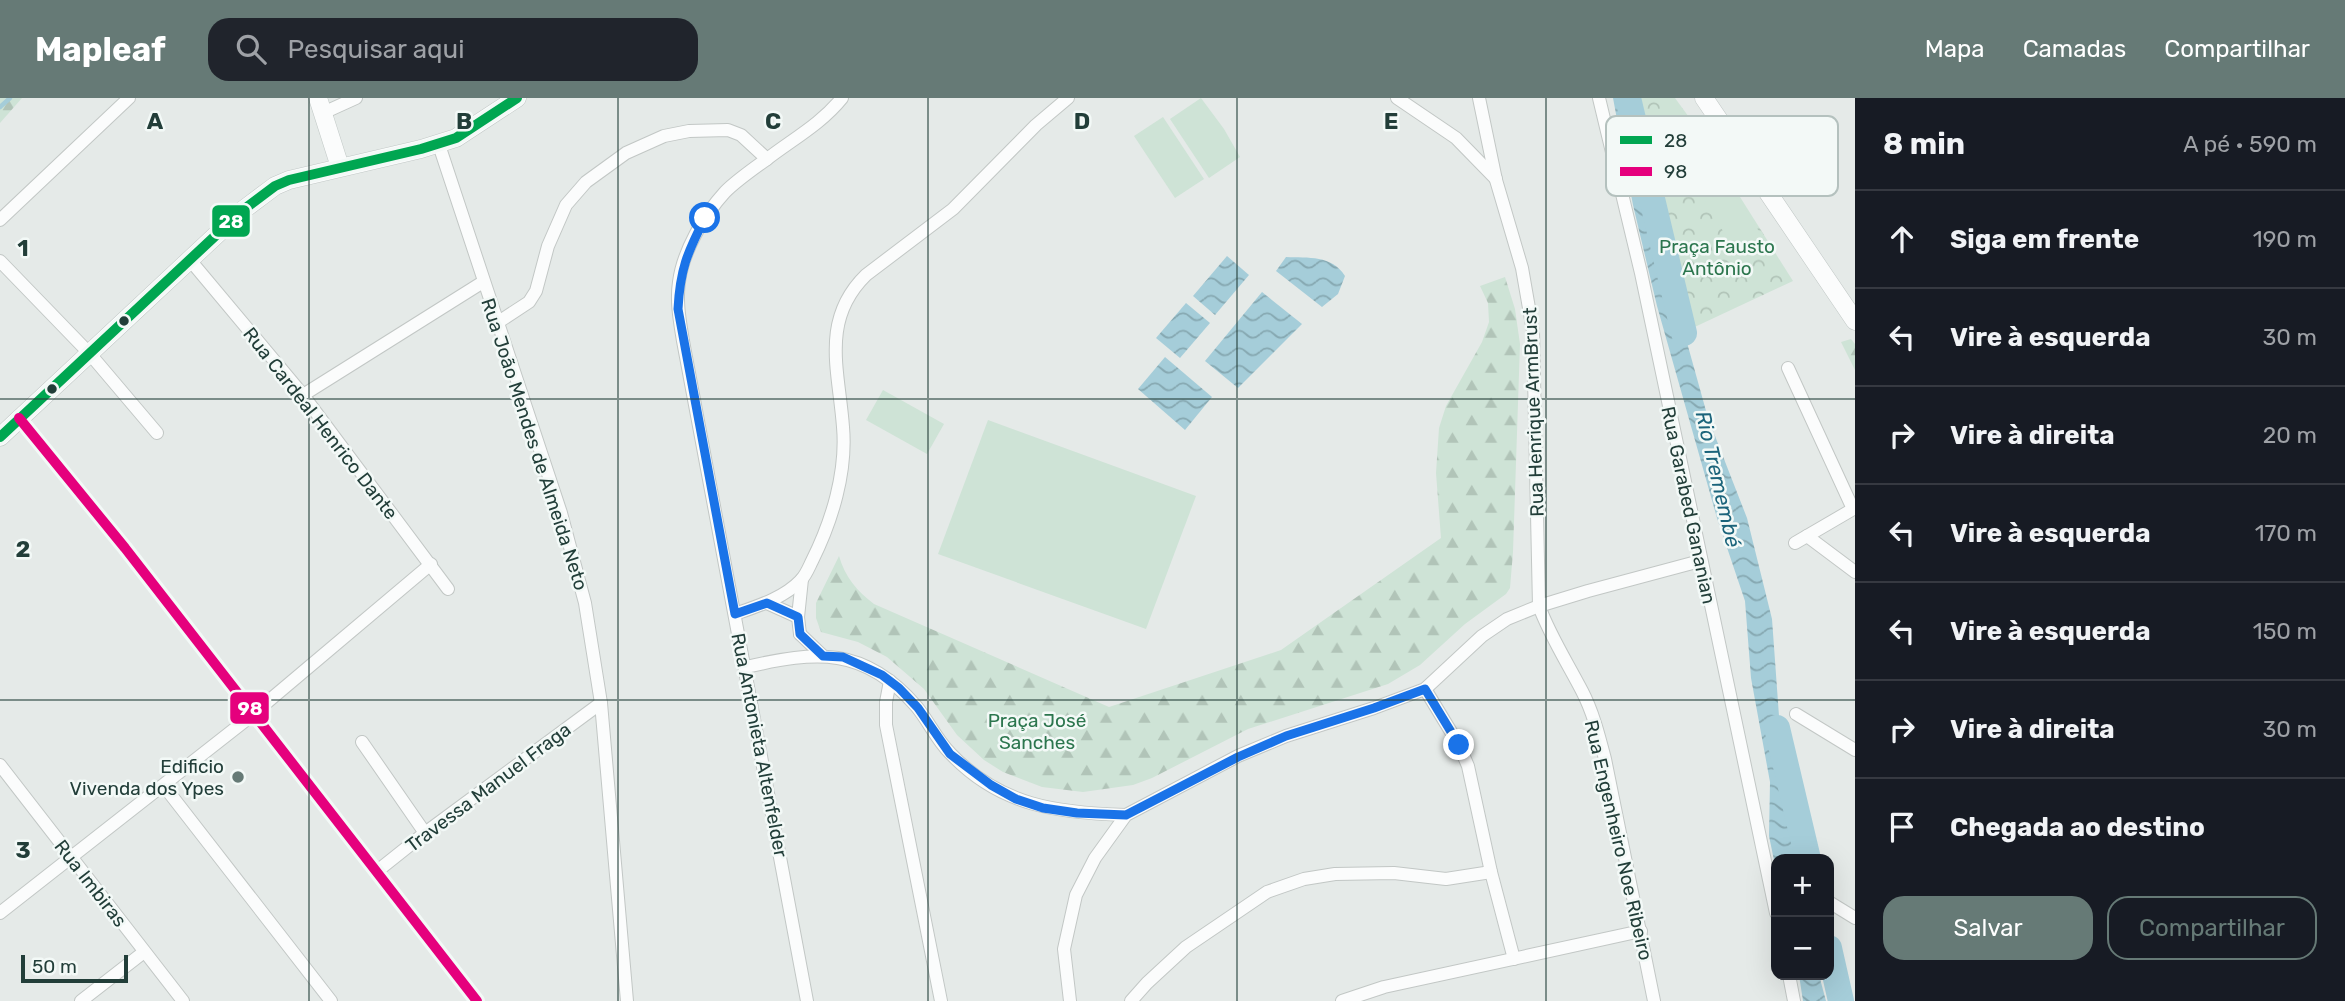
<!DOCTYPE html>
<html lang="pt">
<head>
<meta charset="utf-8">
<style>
	:root { --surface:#171b24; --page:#20242c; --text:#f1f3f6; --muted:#9ea1a6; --line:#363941; --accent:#667a76 }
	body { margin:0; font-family:Rubik,sans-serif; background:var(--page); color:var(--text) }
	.controls { position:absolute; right:21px; bottom:21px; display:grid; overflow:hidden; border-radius:14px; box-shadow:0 7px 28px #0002 }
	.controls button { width:63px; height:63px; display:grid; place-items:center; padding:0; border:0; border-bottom:2px solid var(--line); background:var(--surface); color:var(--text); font:35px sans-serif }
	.scale { position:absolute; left:21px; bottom:18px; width:107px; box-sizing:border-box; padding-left:7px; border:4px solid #223e39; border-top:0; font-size:19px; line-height:24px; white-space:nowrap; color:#223e39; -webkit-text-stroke:5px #f3f9f7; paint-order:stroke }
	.stop { position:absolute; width:21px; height:21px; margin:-16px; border:5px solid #1a73e8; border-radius:50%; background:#fff }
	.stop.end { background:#1a73e8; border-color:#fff; box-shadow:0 2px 7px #0008 }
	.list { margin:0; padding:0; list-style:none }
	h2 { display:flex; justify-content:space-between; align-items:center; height:91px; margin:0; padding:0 28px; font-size:30px }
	h2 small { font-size:23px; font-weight:400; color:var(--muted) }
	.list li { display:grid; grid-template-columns:46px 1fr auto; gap:21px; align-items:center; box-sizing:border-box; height:98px; padding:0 28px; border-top:2px solid var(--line) }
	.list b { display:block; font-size:26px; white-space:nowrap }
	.list em { font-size:23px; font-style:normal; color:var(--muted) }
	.actions { display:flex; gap:14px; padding:21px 28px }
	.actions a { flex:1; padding:16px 0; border:2px solid var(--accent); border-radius:21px; text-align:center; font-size:24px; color:var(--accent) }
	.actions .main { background:var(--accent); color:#fff }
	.icon { flex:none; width:38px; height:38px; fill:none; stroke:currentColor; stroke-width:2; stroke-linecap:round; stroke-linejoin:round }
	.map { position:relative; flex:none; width:1855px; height:903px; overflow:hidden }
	header { display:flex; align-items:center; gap:42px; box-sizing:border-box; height:98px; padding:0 35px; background:var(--accent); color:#fff }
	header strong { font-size:33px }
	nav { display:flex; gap:38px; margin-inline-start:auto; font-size:24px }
	.search { width:490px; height:63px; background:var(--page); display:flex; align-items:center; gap:18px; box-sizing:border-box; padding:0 24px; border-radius:21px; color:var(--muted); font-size:26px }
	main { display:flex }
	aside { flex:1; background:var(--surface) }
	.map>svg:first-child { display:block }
	.forest { fill:url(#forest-firs) }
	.park { fill:url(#park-crowns) }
	.pitch { fill:#cee3d6 }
	.water { fill:url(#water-waves) }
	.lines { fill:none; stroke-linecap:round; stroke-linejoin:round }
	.stream { stroke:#a5cdd9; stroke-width:4.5 }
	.river { stroke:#a5cdd9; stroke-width:26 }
	.street-casing { stroke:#c2c7c5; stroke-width:14 }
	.secondary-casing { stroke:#c1c8c6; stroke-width:19 }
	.street { stroke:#fbfcfc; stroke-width:12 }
	.secondary { stroke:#fbfcfc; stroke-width:18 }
	.bus-1-casing { stroke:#f3f9f7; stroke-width:16 }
	.bus-2-casing { stroke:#f3f9f7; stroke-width:16 }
	.bus-1 { stroke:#00a651; stroke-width:10 }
	.bus-2 { stroke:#e5007d; stroke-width:10 }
	.route { stroke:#1a73e8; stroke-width:9 }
	.grid { fill:none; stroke:#223e39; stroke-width:2; stroke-opacity:0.55 }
	.bus-dot { fill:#223e39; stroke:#f3f9f7; stroke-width:2.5 }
	.poi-dot { fill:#667a76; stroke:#f3f9f7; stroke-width:2.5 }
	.labels { text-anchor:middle; stroke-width:5; stroke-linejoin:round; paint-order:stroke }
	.park-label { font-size:19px; fill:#2c764e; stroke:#f3f9f7 }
	.street-label { font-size:19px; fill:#223e39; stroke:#f3f9f7 }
	.poi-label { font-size:19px; fill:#223e39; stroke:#f3f9f7; text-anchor:end }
	.water-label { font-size:21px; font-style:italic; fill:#1b647b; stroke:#f3f9f7 }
	.key { fill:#f3f9f7; stroke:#b4c1be; stroke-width:2 }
	.key-label { font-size:19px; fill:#223e39 }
	.grid-label { font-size:23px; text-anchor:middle; font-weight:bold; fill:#223e39; stroke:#f3f9f7; stroke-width:5; stroke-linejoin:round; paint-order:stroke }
	.line-badge { stroke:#f3f9f7; stroke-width:2.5 }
	.badge-label { font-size:19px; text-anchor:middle; font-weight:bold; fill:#fff }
</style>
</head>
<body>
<header>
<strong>Mapleaf</strong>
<div class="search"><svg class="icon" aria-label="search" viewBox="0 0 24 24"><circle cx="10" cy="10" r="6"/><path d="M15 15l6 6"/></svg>Pesquisar aqui</div>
<nav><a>Mapa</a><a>Camadas</a><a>Compartilhar</a></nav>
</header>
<main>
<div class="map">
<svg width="1855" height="903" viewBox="0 0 1855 903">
	<defs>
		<pattern id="forest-firs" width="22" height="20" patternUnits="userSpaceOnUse" patternTransform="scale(1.75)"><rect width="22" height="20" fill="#cee3d6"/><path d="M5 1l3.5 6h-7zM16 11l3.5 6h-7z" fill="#b1c4b8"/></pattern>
		<pattern id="park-crowns" width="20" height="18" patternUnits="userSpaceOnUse" patternTransform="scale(1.75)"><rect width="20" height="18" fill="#cee3d6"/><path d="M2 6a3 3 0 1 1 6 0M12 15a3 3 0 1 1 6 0" fill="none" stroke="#b1c4b8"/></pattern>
		<pattern id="water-waves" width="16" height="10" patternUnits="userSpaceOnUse" patternTransform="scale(1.75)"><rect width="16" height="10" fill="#a5cdd9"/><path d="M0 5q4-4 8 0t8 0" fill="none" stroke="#86a8b1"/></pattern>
	</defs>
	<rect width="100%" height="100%" fill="#e5eae8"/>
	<!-- forest -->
	<g class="forest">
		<polygon points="0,0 22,0 0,25"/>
		<path d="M1505 179 1515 211 1520 246 1513 454 1510 490 1506 496 1465 526 1420 567 1388 586 1248 631 1152 680 1133 687 1083 694 1042 689 1003 674 984 662 957 637 924 591 887 559 858 544 821 534 816 520V505L839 458C845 479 857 493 874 506L1109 609 1281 552 1441 440 1436 375 1439 330 1446 308 1482 244 1489 224 1488 205 1480 188Z"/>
		<polygon points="1851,241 1855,246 1855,272 1841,244"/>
	</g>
	<!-- park -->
	<polygon class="park" points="1631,0 1675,0 1694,26 1793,183 1684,234 1649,103"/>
	<!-- pitch -->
	<g class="pitch">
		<polygon points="1201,0 1224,31 1240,59 1209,80 1170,21"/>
		<polygon points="1163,19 1204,81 1175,100 1134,38"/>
		<polygon points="1730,88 1771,152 1746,167 1704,105"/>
		<polygon points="883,292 944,326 927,356 866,322"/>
		<polygon points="988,322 1196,398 1146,531 938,456"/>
	</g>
	<!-- water -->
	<g class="water">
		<polygon points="1613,0 1631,0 1649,103 1664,162 1708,320 1747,420 1772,521 1780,632 1801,761 1776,761 1776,772 1769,738 1770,684 1751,580 1745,503 1717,420 1657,208 1633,107"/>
		<polygon points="1227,158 1249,177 1215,217 1193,198"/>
		<path d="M1286 159C1308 160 1332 157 1345 178L1338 196 1322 209 1276 173Z"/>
		<polygon points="1262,194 1302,226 1238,290 1205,263"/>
		<polygon points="1186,205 1210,225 1180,260 1156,240"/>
		<polygon points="1165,259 1212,299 1185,332 1138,291"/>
		<polygon points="1799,877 1819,877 1826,903 1803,903"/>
	</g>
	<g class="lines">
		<!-- stream -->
		<polyline class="stream" points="0,9 10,0"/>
		<!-- river -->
		<g class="river">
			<polyline points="1628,0 1684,235"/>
			<polyline points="1777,630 1808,761"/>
			<polyline points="1829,850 1841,903"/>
		</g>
		<defs>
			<g id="street">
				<polyline points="1397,0 1456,40 1496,81"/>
				<path d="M1479 0 1496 82 1522 170 1533 233 1539 508C1550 538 1567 564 1582 593 1593 614 1599 638 1605 661L1654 903"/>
				<polyline points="1599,0 1641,175 1776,815"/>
				<polyline points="323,15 356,0"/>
				<polyline points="439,47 561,415 585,505 601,605 627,903"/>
				<polyline points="0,122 129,0"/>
				<polyline points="190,162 303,297 448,491"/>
				<polyline points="0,163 90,256 157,335"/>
				<polyline points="497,225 529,204 536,193 548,148 566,107 586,84 626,55 664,38 689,33 728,32 741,37 767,61"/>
				<polyline points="1788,270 1853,411"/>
				<polyline points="303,297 483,184"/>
				<polyline points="19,320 125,450 477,903"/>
				<polyline points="1807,438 1855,474"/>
				<polyline points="1795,445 1855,410"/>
				<polyline points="767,505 798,519"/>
				<path d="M735 516C758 508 784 500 801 482 806 477 809 469 812 463 832 423 847 374 843 329 839 273 820 222 866 177L953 111 1036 27 1068 0"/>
				<polyline points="800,536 798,519 802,481"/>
				<polyline points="800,536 823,558"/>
				<path d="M746 569C816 553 864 548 916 608 928 622 936 641 950 655 1000 708 1057 715 1126 717"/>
				<polyline points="890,583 886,604 886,627 941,903"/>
				<polyline points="1425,591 1459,647 1468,668 1491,774 1514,861"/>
				<polyline points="1796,616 1855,652"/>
				<polyline points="362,644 425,735"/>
				<polyline points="0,667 183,903"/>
				<polyline points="164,688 331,903"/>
				<polyline points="376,774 425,735 601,605"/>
				<polyline points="1829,804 1855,820"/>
				<polyline points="0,815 246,622 431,466"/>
				<polyline points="1789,877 1794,903"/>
				<polyline points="81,903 144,854"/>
				<path d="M807 903 683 243C680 224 676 204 679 184 683 153 704 117 725 94 737 82 753 71 767 61 793 41 821 26 842 0"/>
				<polyline points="1070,903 1064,851 1076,797 1095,760 1126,717 1238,658 1286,638 1374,610 1425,591 1482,538 1507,521 1539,508 1588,493 1700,463"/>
				<polyline points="1131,903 1147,885 1186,849 1267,794 1304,781 1335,776 1394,775 1446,781 1491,774"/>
				<polyline points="1342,903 1384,889 1641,833"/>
			</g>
			<g id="secondary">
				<polyline points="318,0 340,69"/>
				<polyline points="1704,0 1855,223"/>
				<polyline points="0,339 243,112 275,88 289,82 421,51 456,40 517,0"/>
			</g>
		</defs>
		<!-- street casing -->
		<use href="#street" class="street-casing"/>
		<!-- secondary casing -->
		<use href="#secondary" class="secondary-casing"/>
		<!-- street -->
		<use href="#street" class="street"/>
		<!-- secondary -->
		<use href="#secondary" class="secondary"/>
		<defs>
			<polyline id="bus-1" points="0,339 243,112 275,88 289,82 421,51 456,40 517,0"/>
			<polyline id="bus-2" points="19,320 125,450 477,903"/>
		</defs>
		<!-- bus-1 casing -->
		<use href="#bus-1" class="bus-1-casing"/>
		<!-- bus-2 casing -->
		<use href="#bus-2" class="bus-2-casing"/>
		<!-- bus-1 -->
		<use href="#bus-1" class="bus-1"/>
		<!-- bus-2 -->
		<use href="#bus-2" class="bus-2"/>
	</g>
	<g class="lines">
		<!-- route -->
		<path class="route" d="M705 120C687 155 680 172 678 211L735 516 767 505 798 519 800 536 823 558 843 559 882 577 899 590 918 610 950 656 991 687 1016 701 1043 710 1077 715 1126 717 1238 659 1286 638 1374 610 1425 591 1459 647"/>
	</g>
	<!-- grid -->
	<path class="grid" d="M309 0V903M618 0V903M928 0V903M1237 0V903M1546 0V903M0 301H1855M0 602H1855"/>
	<!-- markers -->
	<g class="bus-dot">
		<circle cx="124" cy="223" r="6"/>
		<circle cx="52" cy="291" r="6"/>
	</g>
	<circle class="poi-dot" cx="238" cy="679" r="7"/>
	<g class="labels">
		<!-- park labels -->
		<g class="park-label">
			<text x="1717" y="155">Praça Fausto<tspan x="1717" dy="22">Antônio</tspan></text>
			<text x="1037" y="629">Praça José<tspan x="1037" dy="22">Sanches</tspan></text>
		</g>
		<!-- street labels -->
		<g class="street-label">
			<text transform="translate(1533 314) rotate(-92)" y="7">Rua Henrique ArmBrust</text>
			<text transform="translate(321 325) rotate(52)" y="7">Rua Cardeal Henrico Dante</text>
			<text transform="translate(535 346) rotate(72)" y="7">Rua João Mendes de Almeida Neto</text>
			<text transform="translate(1689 407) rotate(78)" y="7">Rua Garabed Gananian</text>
			<text transform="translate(760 647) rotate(79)" y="7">Rua Antonieta Altenfelder</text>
			<text transform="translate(488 689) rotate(-37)" y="7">Travessa Manuel Fraga</text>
			<text transform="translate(1619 742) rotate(77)" y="7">Rua Engenheiro Noe Ribeiro</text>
			<text transform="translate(91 785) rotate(52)" y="7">Rua Imbiras</text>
		</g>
		<!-- poi labels -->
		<g class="poi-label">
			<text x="224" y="675">Edificio<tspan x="224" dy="22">Vivenda dos Ypes</tspan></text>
		</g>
		<!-- water labels -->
		<g class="water-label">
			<text transform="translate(1718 381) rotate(77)" y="7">Rio Tremembé</text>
		</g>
	</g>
	<!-- legend -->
	<rect x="1606" y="18" width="232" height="80" rx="10" class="key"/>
	<rect x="1620" y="38" width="32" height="8" fill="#00a651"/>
	<rect x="1620" y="69" width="32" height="9" fill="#e5007d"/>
	<g class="key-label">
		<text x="1664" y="49">28</text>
		<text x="1664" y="80">98</text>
	</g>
	<g class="grid-label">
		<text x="155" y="31">A</text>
		<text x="464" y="31">B</text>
		<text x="773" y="31">C</text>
		<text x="1082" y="31">D</text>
		<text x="1391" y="31">E</text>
		<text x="23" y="158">1</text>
		<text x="23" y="459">2</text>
		<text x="23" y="760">3</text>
	</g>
	<g class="line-badge">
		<rect x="211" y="106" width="40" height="34" rx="7" fill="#00a651"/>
		<rect x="229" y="593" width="41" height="34" rx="7" fill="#e5007d"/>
	</g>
	<g class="badge-label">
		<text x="231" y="130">28</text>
		<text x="250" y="617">98</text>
	</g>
</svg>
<div class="controls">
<button>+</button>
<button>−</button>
</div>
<div class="scale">50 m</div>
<div class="stop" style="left:705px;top:120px"></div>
<div class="stop end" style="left:1459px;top:647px"></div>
</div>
<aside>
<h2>8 min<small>A pé · 590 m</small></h2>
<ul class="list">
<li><svg class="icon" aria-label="ahead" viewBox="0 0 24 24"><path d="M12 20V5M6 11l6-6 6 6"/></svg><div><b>Siga em frente</b></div><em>190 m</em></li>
<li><svg class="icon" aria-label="left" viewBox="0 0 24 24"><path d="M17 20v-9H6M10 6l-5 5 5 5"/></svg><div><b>Vire à esquerda</b></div><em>30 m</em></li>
<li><svg class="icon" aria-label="right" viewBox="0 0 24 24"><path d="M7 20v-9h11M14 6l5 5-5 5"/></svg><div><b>Vire à direita</b></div><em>20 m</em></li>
<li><svg class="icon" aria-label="left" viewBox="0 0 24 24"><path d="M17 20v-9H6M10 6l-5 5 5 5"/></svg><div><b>Vire à esquerda</b></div><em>170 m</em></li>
<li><svg class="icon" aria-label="left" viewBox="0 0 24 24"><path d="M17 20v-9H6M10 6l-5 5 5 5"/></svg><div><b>Vire à esquerda</b></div><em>150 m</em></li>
<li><svg class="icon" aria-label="right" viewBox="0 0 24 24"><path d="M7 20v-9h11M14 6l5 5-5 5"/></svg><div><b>Vire à direita</b></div><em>30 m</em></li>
<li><svg class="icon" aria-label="arrive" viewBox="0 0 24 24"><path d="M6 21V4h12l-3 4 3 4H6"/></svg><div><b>Chegada ao destino</b></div></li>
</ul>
<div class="actions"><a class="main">Salvar</a><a>Compartilhar</a></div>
</aside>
</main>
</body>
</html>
